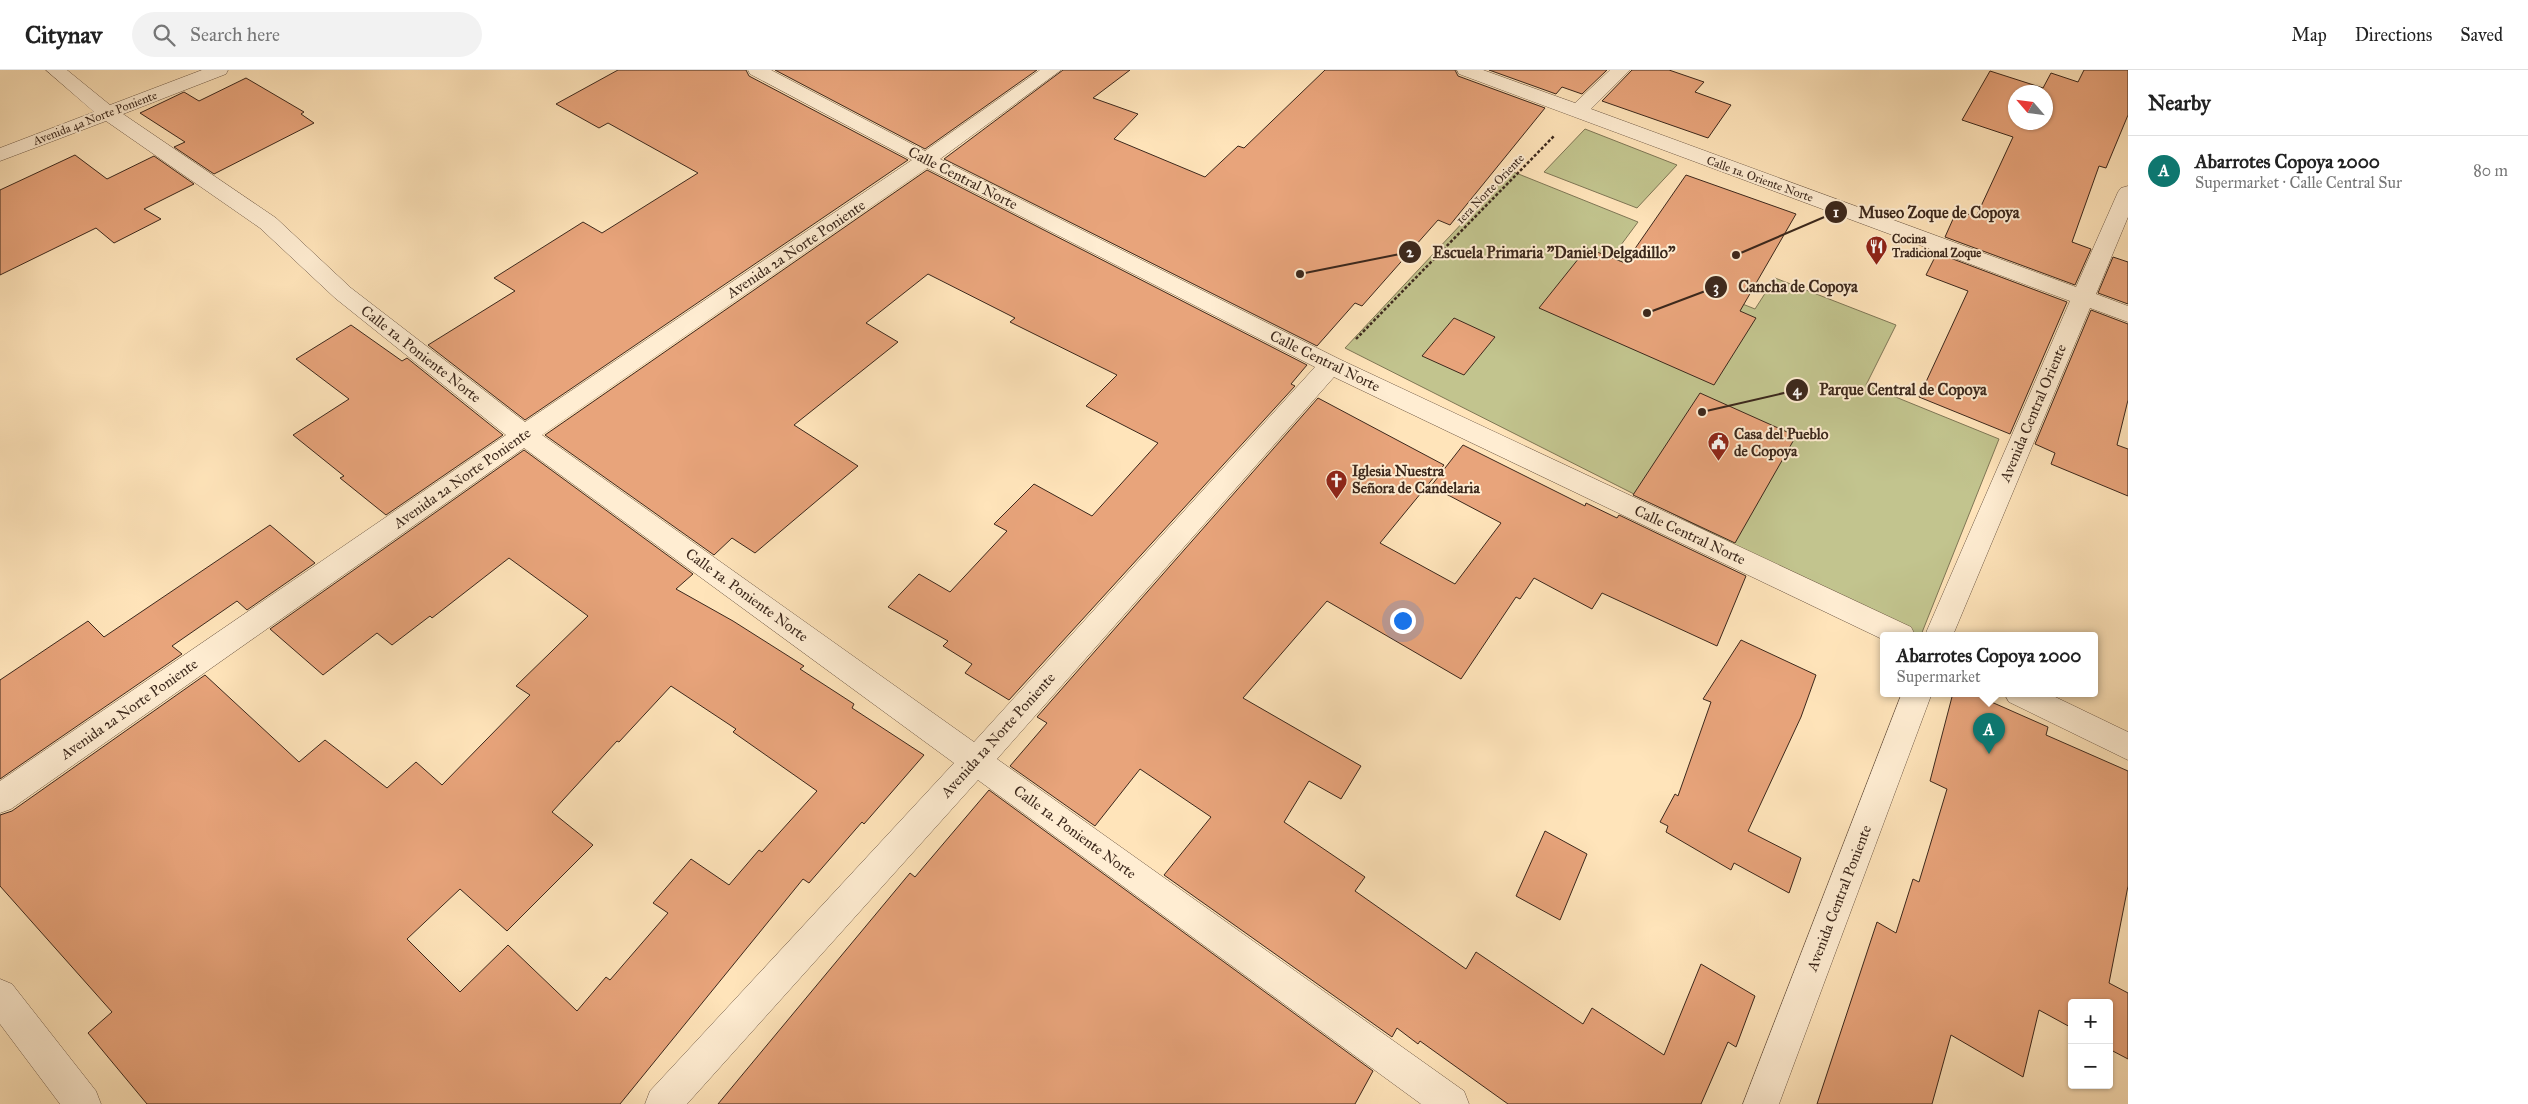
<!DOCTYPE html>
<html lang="en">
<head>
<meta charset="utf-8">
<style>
	:root { --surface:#fff; --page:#f2f2f2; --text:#222; --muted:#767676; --line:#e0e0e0; --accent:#0f766e }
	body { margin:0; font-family:"IM FELL Great Primer",serif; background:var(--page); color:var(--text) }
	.controls { position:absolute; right:15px; bottom:15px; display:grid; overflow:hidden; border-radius:5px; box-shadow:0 1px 4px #0004 }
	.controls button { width:45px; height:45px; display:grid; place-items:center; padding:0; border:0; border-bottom:1px solid var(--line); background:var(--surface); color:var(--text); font:25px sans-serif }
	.compass { position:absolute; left:2008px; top:15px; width:45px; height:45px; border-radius:50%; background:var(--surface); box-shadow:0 1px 4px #0004; rotate:298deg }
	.you { position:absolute; left:1402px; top:550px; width:18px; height:18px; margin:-12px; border:4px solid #fff; border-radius:50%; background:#1a73e8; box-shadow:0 0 0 8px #1a73e833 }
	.badge { display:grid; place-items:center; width:32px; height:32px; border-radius:50%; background:var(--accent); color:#fff; font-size:16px; font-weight:700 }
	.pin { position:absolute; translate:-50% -41px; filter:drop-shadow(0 1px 2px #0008) }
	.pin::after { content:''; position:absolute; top:26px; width:18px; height:15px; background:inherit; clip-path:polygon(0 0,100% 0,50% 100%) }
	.popup { position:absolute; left:1880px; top:562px; width:218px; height:65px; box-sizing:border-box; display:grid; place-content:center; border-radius:5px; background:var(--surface); filter:drop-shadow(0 1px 4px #0005); font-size:16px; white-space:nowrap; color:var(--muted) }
	.popup b { font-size:19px; color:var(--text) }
	.popup::after { content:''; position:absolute; left:50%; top:100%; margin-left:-10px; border:10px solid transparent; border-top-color:var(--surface) }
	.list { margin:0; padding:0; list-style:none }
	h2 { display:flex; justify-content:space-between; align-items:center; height:65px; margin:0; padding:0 20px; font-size:21px }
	h2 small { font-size:16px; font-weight:400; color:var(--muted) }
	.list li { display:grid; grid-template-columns:32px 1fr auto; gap:15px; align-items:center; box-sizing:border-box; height:70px; padding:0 20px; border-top:1px solid var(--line) }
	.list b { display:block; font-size:19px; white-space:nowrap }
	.list p { margin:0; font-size:16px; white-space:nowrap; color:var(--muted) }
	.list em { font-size:16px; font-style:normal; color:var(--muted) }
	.icon { flex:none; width:28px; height:28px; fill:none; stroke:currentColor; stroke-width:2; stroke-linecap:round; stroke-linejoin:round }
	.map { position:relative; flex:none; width:2128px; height:1034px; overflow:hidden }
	header { display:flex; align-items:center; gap:30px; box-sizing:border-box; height:70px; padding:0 25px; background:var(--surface); border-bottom:1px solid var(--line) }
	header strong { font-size:24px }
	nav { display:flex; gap:28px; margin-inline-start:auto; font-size:18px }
	.search { width:350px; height:45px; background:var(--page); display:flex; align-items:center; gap:12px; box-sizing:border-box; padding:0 18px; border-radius:28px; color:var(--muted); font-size:19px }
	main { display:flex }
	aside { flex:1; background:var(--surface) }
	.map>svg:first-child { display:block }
	.green { fill:#c2c48e; stroke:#7f7655 }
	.building { fill:#e8a47b; stroke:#3c281c; fill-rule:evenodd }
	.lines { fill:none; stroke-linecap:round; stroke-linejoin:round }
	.minor-casing { stroke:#6d5744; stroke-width:1 }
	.path { stroke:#3c281c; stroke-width:2.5; stroke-dasharray:3 2; stroke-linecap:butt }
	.minor { fill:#ffedd2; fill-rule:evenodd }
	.labels { text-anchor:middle; stroke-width:4; stroke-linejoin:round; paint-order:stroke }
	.far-street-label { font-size:12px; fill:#3c281c; stroke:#ffedd2 }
	.far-poi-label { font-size:12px; font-weight:bold; fill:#3c281c; stroke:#ffedd2; text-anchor:start }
	.street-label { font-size:15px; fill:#3c281c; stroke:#ffedd2 }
	.poi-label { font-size:15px; font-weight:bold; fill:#3c281c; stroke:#ffedd2; text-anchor:start }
	.leader { fill:none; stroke:#3c281c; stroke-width:2 }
	.callout-dot { fill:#3c281c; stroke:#ffedd2; stroke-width:2 }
	.mark-label { font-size:15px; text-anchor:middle; font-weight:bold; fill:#fff }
	.callout-label { font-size:16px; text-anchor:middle; font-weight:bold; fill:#3c281c; stroke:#ffedd2; stroke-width:4; stroke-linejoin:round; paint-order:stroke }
</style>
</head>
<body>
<header>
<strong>Citynav</strong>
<div class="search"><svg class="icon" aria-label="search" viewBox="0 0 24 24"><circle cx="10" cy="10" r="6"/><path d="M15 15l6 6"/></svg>Search here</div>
<nav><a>Map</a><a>Directions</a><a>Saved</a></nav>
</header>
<main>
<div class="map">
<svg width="2128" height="1034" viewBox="0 0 2128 1034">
	<rect width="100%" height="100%" fill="#ffe4ba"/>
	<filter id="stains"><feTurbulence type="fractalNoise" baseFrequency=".004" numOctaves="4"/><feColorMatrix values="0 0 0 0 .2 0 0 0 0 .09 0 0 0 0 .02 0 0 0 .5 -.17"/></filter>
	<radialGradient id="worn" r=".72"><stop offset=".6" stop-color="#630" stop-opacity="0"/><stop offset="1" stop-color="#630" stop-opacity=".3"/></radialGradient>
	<!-- green -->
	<g class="green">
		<polygon points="1585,59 1677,95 1637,138 1544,102"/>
		<polygon points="1511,101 1638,152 1615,183 1755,239 1775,208 1896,255 1866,315 1999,369 1921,565 1913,565 1345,278"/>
	</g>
	<!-- building -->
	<g class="building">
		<polygon points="618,0 746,0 749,6 908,90 525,350 428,275 515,221 494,208 583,152 602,163 698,103 608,53 599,58 556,34"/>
		<polygon points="775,0 1037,0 925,79"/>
		<polygon points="1063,0 1130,0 1093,28 1138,44 1114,69 1205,107 1238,76 1244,78 1325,0 1455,0 1458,6 1545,38 1450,155 1438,150 1362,236 1355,233 1317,276 944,89"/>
		<polygon points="1489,0 1607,0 1582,24 1562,17 1556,24"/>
		<polygon points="1632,0 1669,0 1704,12 1695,22 1731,35 1708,68 1602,31"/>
		<path d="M2084 0H2128V45L2106 98 2099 96 2072 172 2091 179 2075 215 1945 167 1957 140 1976 147 2013 67 1962 50 1990 1 2043 18 2051 3 2078 12ZM2016 22H2046V52H2016Z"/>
		<polygon points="246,8 304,42 301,44 314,53 214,104 174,77 185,72 140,43 184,22 199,31"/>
		<polygon points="75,85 107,109 154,86 194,114 144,139 161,149 114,173 96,158 0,205 0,120"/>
		<polygon points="927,100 1307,295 1291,314 1295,316 1009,630 965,603 972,594 943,576 948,571 888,537 919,504 950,522 1007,461 994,454 1034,414 1092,446 1158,373 1086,336 1117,305 1010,252 1015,248 928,204 866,253 898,272 794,355 858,396 755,483 732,468 714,485 545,365"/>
		<polygon points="1686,105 1796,144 1740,241 1756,248 1714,315 1539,238 1587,178 1625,193"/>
		<polygon points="1937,183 2067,232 2010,364 1919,327 1968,221 1926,205"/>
		<polygon points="2113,187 2128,192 2128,234 2098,223"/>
		<polygon points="2091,240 2128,254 2128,330 2117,375 2128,379 2128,426 2051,394 2055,383 2035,374"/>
		<polygon points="1454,248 1495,267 1464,305 1422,286"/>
		<polygon points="351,255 402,291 407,288 503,365 386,445 340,408 344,406 293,365 349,329 296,289"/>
		<polygon points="1700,323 1796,366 1735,473 1633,425"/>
		<polygon points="1318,328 1444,395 1380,473 1455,514 1501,453 1431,416 1463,375 1585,436 1586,433 1617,448 1619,445 1746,506 1717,576 1602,523 1592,539 1534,508 1520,529 1516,527 1461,609 1327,531 1243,628 1361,696 1341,729 1309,711 1284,752 1365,807 1355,821 1466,899 1476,882 1583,954 1592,938 1664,985 1701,894 1755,926 1736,977 1728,972 1701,1034 1508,1034 1420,971 1418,974 1397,958 1392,967 1164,805 1211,747 1140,699 1095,756 1010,696 1047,653 1037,647"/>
		<path d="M524 380 693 504 676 519 733 551 804 596 800 599 854 634 852 638 924 685 864 754 862 752 809 813 803 809 620 1034H147L88 963 112 942 0 816V745L12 741 205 605 299 692 325 670 387 718 416 692 442 715 530 625 516 616 588 546 509 488 432 548 430 546 392 575 377 563 323 605 270 559ZM671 616 736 659 733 662 817 721 762 782 759 780 729 815 691 789 653 833 668 843 610 910 606 907 577 941 508 875 460 922 407 869 460 819 507 861 593 775 552 742 617 671 619 672Z"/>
		<polygon points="270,455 315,493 247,540 237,531 172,576 182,584 0,709 0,610 88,551 104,567"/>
		<polygon points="1741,570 1816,605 1801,647 1748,761 1801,788 1789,823 1734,793 1731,800 1666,762 1668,756 1660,752 1675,724 1678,726 1711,632 1703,629"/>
		<polygon points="1953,623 1971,623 2048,657 2046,665 2128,701 2128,816 2109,913 2128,923 2128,989 2109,979 2109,933 2072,933 2072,958 2039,940 2023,1007 1951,965 1932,1034 1817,1034 1877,852 1896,863 1913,809 1919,812 1947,719 1930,711"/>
		<polygon points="989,720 1373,1001 1355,1034 718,1034 910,803 915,807"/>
		<polygon points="1545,761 1587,784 1560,850 1516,826"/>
	</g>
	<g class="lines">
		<defs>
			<g id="minor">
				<path d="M46 0H67L110 35 202 0H228L226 4 123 44 276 148 351 218 525 352 912 90 750 4 748 0H771L925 81 1040 0H1061L940 89 1339 289 1911 557 1915 565H1884V570L1334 307 997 689 1464 1021 1469 1034H1421L978 710 687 1034H645L650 1021 954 693 524 378 11 739 0 743V711L506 365 335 228 260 158 106 51 0 91V78L94 42ZM927 98 1315 297 974 672 542 365Z"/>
				<polygon points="1457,0 1483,0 1575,33 1610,0 1630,0 1591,39 2076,217 2118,122 2121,118 2128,116 2128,147 2096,224 2128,236 2128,252 2090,238 1953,565 1925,565 2070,231 1459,4"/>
				<polygon points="1902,623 1932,623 1779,1034 1743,1034"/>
				<polygon points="2004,623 2047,623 2128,662 2128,690 2009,632"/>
				<polygon points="0,909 12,914 96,1021 101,1034 60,1034 0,954"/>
			</g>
		</defs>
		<!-- minor casing -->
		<use href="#minor" class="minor-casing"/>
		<!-- path -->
		<polyline class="path" points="1356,269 1554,66"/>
		<!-- minor -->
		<use href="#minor" class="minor"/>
	</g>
	<!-- icons -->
	<defs>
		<symbol id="restaurant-pin" viewBox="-11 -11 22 30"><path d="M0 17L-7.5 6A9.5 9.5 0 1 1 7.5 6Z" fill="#8f2418" stroke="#ffedd2"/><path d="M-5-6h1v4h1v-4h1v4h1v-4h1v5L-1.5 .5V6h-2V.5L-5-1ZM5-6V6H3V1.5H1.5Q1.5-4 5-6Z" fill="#fff"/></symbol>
		<symbol id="civic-pin" viewBox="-11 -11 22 30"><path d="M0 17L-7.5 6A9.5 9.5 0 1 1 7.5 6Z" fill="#8f2418" stroke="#ffedd2"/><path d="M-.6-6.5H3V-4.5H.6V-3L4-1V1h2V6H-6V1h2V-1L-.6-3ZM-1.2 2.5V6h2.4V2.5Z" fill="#fff"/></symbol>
		<symbol id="church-pin" viewBox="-11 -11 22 30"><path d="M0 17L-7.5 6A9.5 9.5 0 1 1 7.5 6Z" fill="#8f2418" stroke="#ffedd2"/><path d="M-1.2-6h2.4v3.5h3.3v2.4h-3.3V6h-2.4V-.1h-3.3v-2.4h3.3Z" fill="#fff"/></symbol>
	</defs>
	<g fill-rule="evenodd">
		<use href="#restaurant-pin" x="1864" y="164" width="25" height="34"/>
		<use href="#civic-pin" x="1706" y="360" width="25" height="34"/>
		<use href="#church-pin" x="1324" y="398" width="25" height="34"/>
	</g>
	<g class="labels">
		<!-- far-street labels -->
		<g class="far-street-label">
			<text transform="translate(95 48) rotate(-21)" y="4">Avenida 4a Norte Poniente</text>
			<text transform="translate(1760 109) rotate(20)" y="4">Calle 1a. Oriente Norte</text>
			<text transform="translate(1490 119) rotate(-46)" y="4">1era Norte Oriente</text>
		</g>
		<!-- far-poi labels -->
		<g class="far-poi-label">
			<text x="1892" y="173">Cocina<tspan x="1892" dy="14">Tradicional Zoque</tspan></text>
		</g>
		<!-- street labels -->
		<g class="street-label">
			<text transform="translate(963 108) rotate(27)" y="5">Calle Central Norte</text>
			<text transform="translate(796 179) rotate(-34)" y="5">Avenida 2a Norte Poniente</text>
			<text transform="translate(421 284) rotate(38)" y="5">Calle 1a. Poniente Norte</text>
			<text transform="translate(1325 291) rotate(26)" y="5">Calle Central Norte</text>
			<text transform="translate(2033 343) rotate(-67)" y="5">Avenida Central Oriente</text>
			<text transform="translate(462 408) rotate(-35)" y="5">Avenida 2a Norte Poniente</text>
			<text transform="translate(1690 465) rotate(25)" y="5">Calle Central Norte</text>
			<text transform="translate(747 525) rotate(36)" y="5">Calle 1a. Poniente Norte</text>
			<text transform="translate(129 639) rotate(-35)" y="5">Avenida 2a Norte Poniente</text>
			<text transform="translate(998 665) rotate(-48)" y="5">Avenida 1a Norte Poniente</text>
			<text transform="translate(1075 762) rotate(36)" y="5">Calle 1a. Poniente Norte</text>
			<text transform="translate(1839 828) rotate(-69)" y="5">Avenida Central Poniente</text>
		</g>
		<!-- poi labels -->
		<g class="poi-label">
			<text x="1734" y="369">Casa del Pueblo<tspan x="1734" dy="17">de Copoya</tspan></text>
			<text x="1352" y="406">Iglesia Nuestra<tspan x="1352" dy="17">Señora de Candelaria</tspan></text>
		</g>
	</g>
	<!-- callouts -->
	<path class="leader" d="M1736 185L1836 142M1300 204L1410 182M1647 243L1716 217M1702 342L1797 320"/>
	<g class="callout-dot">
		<circle cx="1736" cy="185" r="5"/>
		<circle cx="1300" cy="204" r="5"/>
		<circle cx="1647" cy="243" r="5"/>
		<circle cx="1702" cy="342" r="5"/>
		<circle cx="1836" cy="142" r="12"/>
		<circle cx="1410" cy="182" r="12"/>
		<circle cx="1716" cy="217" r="12"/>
		<circle cx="1797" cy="320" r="12"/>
	</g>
	<g class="mark-label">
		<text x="1836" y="147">1</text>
		<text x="1410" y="187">2</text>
		<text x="1716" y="222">3</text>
		<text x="1797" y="325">4</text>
	</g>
	<g class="callout-label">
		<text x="1939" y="148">Museo Zoque de Copoya</text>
		<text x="1554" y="188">Escuela Primaria "Daniel Delgadillo"</text>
		<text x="1798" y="222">Cancha de Copoya</text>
		<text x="1903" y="325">Parque Central de Copoya</text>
	</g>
	<rect width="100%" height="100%" filter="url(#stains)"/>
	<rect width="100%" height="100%" fill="url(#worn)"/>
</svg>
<div class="controls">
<button>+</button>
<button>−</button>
</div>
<svg class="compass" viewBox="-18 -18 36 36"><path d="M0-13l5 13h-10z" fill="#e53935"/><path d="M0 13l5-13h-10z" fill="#767676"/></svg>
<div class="you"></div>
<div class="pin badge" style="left:1989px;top:684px">A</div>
<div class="popup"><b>Abarrotes Copoya 2000</b>Supermarket</div>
</div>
<aside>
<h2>Nearby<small></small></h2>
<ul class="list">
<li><span class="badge">A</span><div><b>Abarrotes Copoya 2000</b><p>Supermarket · Calle Central Sur</p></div><em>80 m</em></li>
</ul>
</aside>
</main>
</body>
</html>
